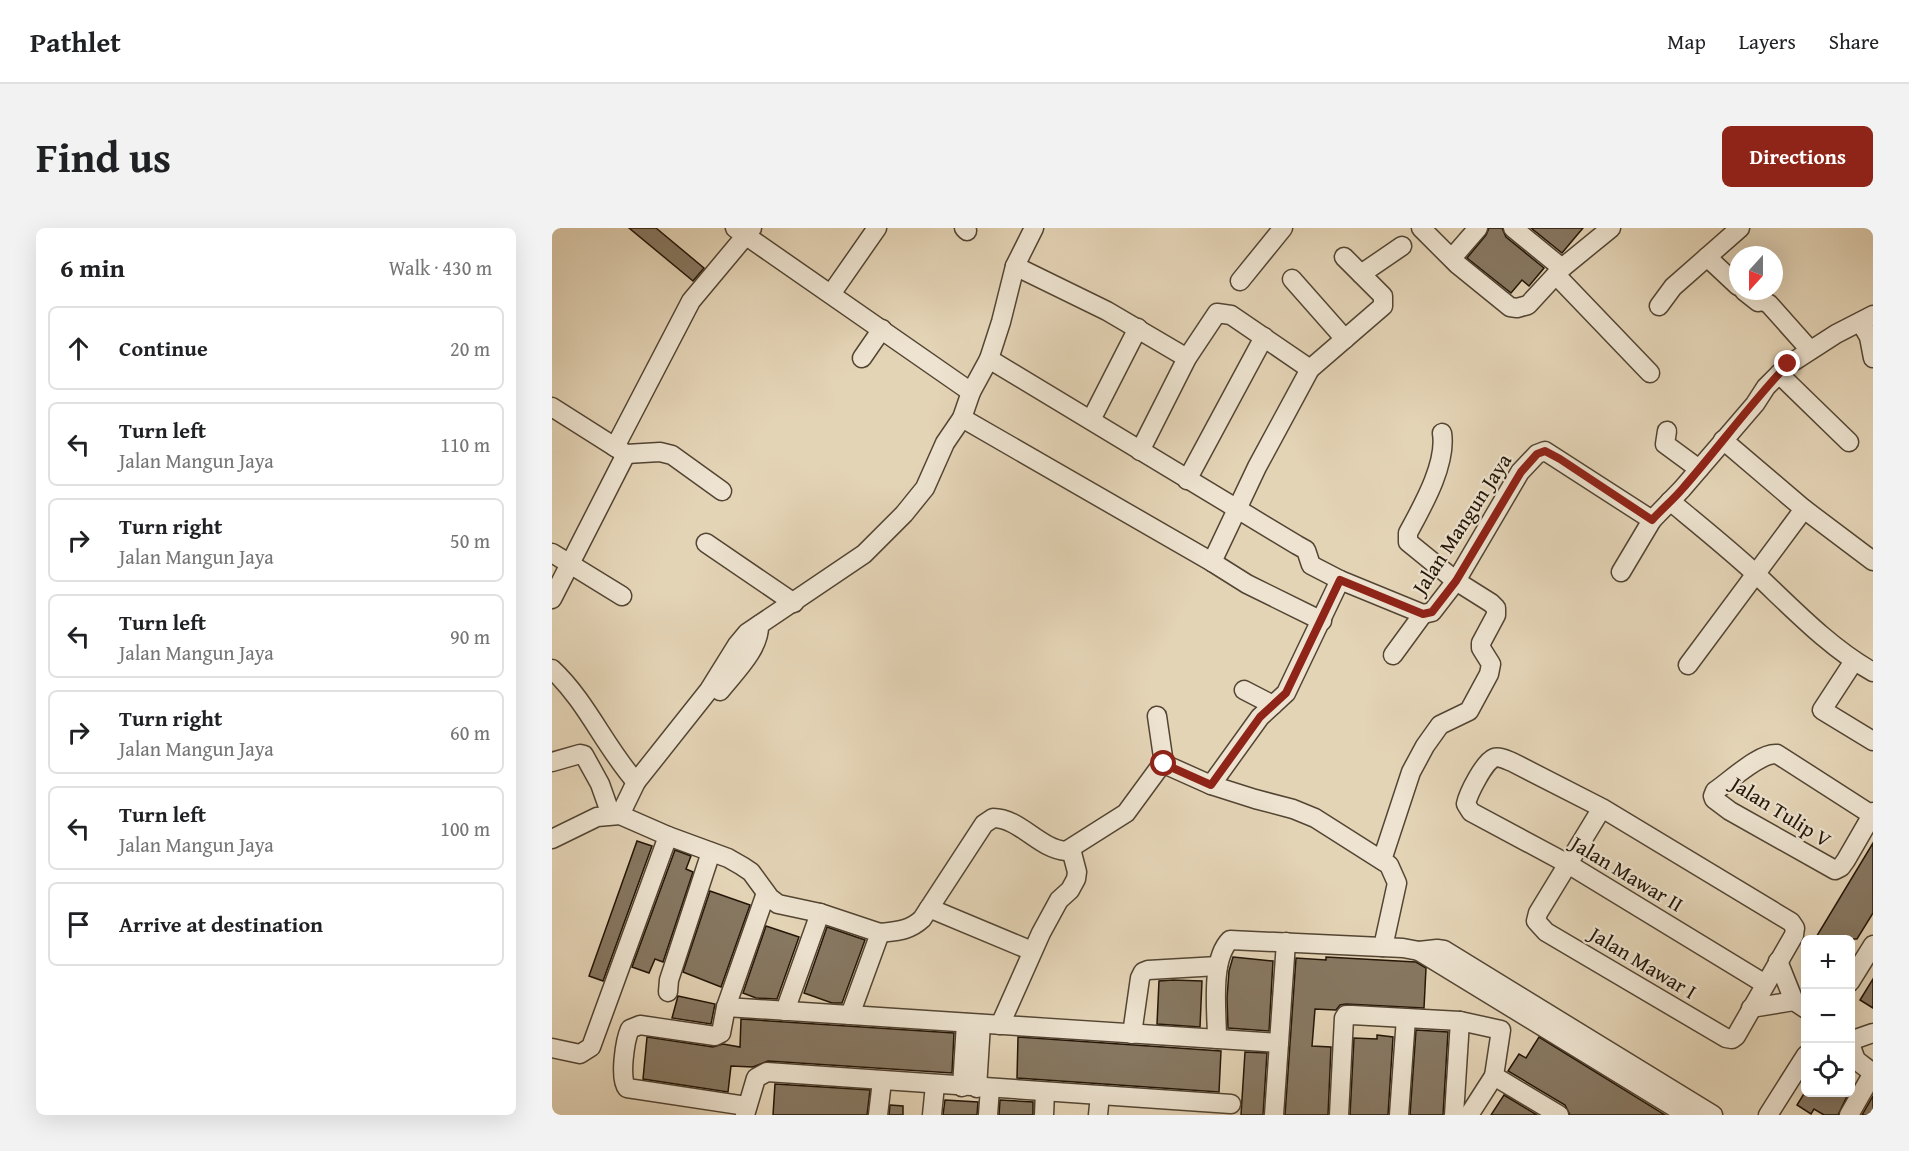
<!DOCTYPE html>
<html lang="en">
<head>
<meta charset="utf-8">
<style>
	:root { --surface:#fff; --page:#f2f2f2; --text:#202124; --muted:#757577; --line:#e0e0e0; --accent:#8f2418 }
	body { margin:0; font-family:"Gentium Book Plus",serif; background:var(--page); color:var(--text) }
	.controls { position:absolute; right:18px; bottom:18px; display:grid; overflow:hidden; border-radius:9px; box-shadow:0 6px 24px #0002 }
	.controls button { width:54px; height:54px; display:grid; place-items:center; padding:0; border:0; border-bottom:2px solid var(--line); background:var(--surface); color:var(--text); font:30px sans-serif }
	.compass { position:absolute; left:1177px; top:18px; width:54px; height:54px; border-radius:50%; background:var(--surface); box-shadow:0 6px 24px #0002; rotate:201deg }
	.stop { position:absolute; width:18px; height:18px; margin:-14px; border:4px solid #8f2418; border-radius:50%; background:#fff }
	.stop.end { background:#8f2418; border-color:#fff; box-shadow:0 2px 6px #0008 }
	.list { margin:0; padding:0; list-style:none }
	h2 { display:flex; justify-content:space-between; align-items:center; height:78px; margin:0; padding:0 24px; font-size:26px }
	h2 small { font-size:20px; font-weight:400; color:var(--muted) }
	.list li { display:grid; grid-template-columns:39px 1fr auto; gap:18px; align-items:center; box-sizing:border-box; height:84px; margin:0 12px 12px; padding:0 12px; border:2px solid var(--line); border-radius:9px }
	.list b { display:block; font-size:22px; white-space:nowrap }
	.list p { margin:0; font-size:20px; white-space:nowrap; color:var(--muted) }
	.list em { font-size:20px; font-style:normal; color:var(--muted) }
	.icon { flex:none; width:33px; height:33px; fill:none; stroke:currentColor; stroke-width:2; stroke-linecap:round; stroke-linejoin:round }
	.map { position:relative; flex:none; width:1321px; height:887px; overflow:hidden; border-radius:9px }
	header { display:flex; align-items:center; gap:36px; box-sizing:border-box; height:84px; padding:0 30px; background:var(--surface); border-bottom:2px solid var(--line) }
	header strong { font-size:28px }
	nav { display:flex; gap:33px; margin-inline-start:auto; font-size:21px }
	.intro { display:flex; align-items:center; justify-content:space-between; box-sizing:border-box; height:144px; padding:0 36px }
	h1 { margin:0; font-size:42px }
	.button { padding:15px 27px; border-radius:9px; background:var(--accent); color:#fff; font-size:21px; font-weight:700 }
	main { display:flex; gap:36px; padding:0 36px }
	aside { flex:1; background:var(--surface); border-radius:9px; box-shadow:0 6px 24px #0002 }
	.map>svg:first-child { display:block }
	.building { fill:#877862; stroke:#231507; stroke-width:1.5 }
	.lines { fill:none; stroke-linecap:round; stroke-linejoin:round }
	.minor-casing { stroke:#534533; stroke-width:21 }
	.minor { stroke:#ede3d0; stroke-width:18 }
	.route { stroke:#8f2418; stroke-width:8 }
	.labels { text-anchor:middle; stroke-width:4.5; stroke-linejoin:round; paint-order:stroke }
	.street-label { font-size:21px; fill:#231507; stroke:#ede3d0 }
</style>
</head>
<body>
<header>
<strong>Pathlet</strong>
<nav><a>Map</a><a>Layers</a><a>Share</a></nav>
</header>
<div class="intro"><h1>Find us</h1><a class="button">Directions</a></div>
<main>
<aside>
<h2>6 min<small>Walk · 430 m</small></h2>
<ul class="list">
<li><svg class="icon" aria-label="ahead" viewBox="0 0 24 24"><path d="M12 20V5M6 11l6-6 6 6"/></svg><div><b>Continue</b></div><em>20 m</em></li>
<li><svg class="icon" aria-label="left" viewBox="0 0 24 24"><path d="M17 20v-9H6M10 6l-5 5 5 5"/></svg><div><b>Turn left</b><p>Jalan Mangun Jaya</p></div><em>110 m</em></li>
<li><svg class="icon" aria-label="right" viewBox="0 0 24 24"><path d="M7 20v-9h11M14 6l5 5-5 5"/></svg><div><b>Turn right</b><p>Jalan Mangun Jaya</p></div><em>50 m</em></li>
<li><svg class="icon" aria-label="left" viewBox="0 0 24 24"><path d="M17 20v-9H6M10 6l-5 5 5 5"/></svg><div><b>Turn left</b><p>Jalan Mangun Jaya</p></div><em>90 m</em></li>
<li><svg class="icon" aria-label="right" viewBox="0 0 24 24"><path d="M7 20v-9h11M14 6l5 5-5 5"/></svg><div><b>Turn right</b><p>Jalan Mangun Jaya</p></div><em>60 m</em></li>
<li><svg class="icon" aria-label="left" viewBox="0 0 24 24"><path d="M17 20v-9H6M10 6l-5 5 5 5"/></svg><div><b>Turn left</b><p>Jalan Mangun Jaya</p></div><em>100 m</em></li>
<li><svg class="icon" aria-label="arrive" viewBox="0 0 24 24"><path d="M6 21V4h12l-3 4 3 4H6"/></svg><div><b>Arrive at destination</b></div></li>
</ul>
</aside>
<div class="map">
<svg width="1321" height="887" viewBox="0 0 1321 887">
	<rect width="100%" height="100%" fill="#e4d4b6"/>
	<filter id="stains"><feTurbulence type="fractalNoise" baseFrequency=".00333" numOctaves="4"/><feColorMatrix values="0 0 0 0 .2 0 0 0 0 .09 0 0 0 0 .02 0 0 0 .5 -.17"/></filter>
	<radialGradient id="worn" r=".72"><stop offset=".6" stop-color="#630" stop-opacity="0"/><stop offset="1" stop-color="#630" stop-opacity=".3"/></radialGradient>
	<!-- building -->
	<g class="building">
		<polygon points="77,0 104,0 152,40 141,53"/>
		<polygon points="937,0 950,0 954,9 992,40 977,58 970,52 959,65 915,30 934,7"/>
		<polygon points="979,0 1031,0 1010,25"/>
		<polygon points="85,613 100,618 51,753 37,748"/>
		<polygon points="1321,615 1321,685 1305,711 1263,711"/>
		<polygon points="123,622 139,628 134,641 141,644 111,734 103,731 97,745 80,739"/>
		<polygon points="158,663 198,677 169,759 131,744"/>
		<polygon points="214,698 247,709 225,771 204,770 191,765"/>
		<polygon points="275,699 313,712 290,775 280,775 252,765"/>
		<polygon points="681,729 721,733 717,803 676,800 675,770 677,743"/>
		<polygon points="774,729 864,734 874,740 872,780 794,776 788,777 784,782 763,781 760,818 779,819 776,887 733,887 744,730 774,732"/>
		<polygon points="1321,751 1321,780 1308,772"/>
		<polygon points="621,752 650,753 648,799 605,796 607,753"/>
		<polygon points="126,768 163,776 159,796 120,790"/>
		<polygon points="189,791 402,805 400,845 216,833 201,839 179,838 176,864 91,851 95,809 161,819 171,816 188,819"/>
		<polygon points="864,802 896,804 891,887 858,887"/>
		<polygon points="825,807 841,809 836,887 798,887 802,810 825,811"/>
		<polygon points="466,809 669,823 667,864 465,850"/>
		<polygon points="987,809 1113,887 1018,887 1013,877 956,843 967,826 974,830"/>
		<polygon points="693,824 715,825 711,887 689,887"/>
		<polygon points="223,856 318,862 315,887 221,887"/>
		<polygon points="1253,864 1297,864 1286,887 1272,887 1262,881 1259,886 1245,877"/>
		<polygon points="952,867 985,887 939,887"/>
		<polygon points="1321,868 1321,887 1310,887"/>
		<polygon points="393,872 426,874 425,887 391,887"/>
		<polygon points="448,872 481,874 481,887 447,887"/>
		<polygon points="338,877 351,878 351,887 337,887"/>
	</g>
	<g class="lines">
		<defs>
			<g id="minor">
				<polyline points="183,0 419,164"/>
				<polyline points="412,0 415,3"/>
				<polyline points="869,0 905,36 958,79 965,80 976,77 1010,40 1059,0"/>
				<polyline points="961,0 1010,40"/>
				<polyline points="792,29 809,46"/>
				<polyline points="1155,29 1186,58"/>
				<polyline points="900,30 926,0"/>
				<polyline points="463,38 555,83 635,130"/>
				<polyline points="1004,47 1098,145"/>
				<polyline points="740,51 793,111"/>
				<polyline points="688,53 731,0"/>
				<polyline points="1192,63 1206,74 1211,73 1217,76 1258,122"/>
				<polyline points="279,66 325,0"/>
				<polyline points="1107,78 1121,59 1188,0"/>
				<polyline points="1309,95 1317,109 1321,130"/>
				<polyline points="310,130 330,101"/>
				<polyline points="437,131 745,317 754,322 759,337 788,352"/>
				<polyline points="1227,146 1297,214"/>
				<polyline points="0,179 74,226 0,371"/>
				<polyline points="410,190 660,334 695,356 770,393"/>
				<polyline points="539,192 586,100"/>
				<polyline points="1115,203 1113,216 1147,241"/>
				<polyline points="1171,212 1252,281 1321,333"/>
				<polyline points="63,219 139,73 200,0"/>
				<polyline points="588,223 635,130 665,85 679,87 758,141"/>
				<polyline points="74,226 108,224 120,227 170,263"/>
				<polyline points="635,252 712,109"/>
				<path d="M1118 273C1147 297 1177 321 1205 347 1241 381 1278 420 1321 444"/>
				<polyline points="154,315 242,375"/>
				<polyline points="0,325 70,368"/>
				<polyline points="660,334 705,239 758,141 831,78 831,68 809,46 850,18"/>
				<polyline points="1069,344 1100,292"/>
				<polyline points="841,427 871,386"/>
				<polyline points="1302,433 1270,482 1321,513"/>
				<polyline points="1136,437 1252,281"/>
				<path d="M0 441C35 474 53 519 84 554"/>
				<polyline points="692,462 721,477"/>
				<path d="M168 463C182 445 208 421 207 397"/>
				<polyline points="605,488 612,536"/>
				<polyline points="0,534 28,526 32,527 48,556 59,587"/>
				<polyline points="659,557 708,489 734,465 788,352 871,386 880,384 904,353 968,244 985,226 993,223 1100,292 1130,261 1203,176 1214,159 1236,137 1284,106 1321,87"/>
				<path d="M1050 580 986 685 984 693 994 704 1174 810 1180 811 1184 808 1242 707 1243 700 1239 694 1050 580 960 534C955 532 947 528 942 530 932 534 916 566 914 576L919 584 1016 636 1213 756"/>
				<polyline points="68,587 84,554 157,462 185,417 195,405 312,326 352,286 373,260 393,215 410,190 419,164 437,131 449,94 463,38 482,0"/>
				<path d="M1320 587 1225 526C1208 524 1178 553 1163 563L1161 568 1162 571 1178 583 1283 642 1289 639 1294 632 1320 587 1321 584"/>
				<polyline points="0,611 45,589 68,587 116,608 176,630 190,638 199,644 218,670 226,676 268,685 328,705 298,787"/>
				<path d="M830 632 859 544 873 518 888 497 917 483 937 446 939 436 929 420V415L944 387V380L939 375 904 353 856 314V305C870 279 895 236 890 205"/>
				<polyline points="377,680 480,723"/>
				<path d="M328 705C345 703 357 703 370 691L432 596 441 590C468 590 487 621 514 623L574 585 607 540 612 536 659 557 703 571 741 581 763 590 837 637 845 655 831 719"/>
				<polyline points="867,723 1135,887"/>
				<polyline points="1226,733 1242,773 1254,781"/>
				<polyline points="1298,754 1321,717"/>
				<polyline points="116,764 117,752 159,624"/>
				<polyline points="174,779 727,815"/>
				<polyline points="1199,780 1242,773"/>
				<polyline points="233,783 268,685"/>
				<polyline points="448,797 489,705 507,672 518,662 524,651 525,644 519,621"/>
				<polyline points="580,806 588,750 591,744 596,742 666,738"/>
				<path d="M665 811C665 784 658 732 678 712L851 720 867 723 885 721 892 722 1161 887"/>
				<polyline points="1298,813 1321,805"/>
				<polyline points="1298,816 1304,832 1321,845"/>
				<polyline points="0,820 28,826 39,819 116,608"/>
				<polyline points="410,859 414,795"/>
				<polyline points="425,860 429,796"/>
				<path d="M194 878 75 860C67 851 73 812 78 801L88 797 163 808 169 805 174 779 214 665"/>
				<polyline points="193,887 204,850 215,844 679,876"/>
				<polyline points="326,887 330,853"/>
				<polyline points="380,887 383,857"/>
				<polyline points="436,887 438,860"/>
				<polyline points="492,887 493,864"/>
				<polyline points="546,887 548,867"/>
				<polyline points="722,887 734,714"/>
				<polyline points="787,887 792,790 794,787 800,787 908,793 949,802 942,848 1007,887"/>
				<polyline points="847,887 854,790"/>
				<polyline points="902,887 908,793"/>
				<polyline points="917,887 942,848"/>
				<polyline points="1216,887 1254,827"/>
				<polyline points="1297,887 1321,845"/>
			</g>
		</defs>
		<!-- minor casing -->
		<use href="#minor" class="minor-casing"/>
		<!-- minor -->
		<use href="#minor" class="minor"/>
	</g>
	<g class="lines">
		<!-- route -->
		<path class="route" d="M612 536 659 557 708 489 734 465 788 352 871 386 880 384 904 353 969 244 985 226 993 223 1008 231 1100 292C1110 281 1122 271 1132 259 1167 219 1199 175 1236 136"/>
	</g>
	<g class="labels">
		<!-- street labels -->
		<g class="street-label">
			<text transform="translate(910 296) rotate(-57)" y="7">Jalan Mangun Jaya</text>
			<text transform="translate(1229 584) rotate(32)" y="7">Jalan Tulip V</text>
			<text transform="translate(1075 646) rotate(31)" y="7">Jalan Mawar II</text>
			<text transform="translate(1091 735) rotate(31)" y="7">Jalan Mawar I</text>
		</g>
	</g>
	<rect width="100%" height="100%" filter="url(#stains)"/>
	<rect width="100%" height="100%" fill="url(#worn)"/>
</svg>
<div class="controls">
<button>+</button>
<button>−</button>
<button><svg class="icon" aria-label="locate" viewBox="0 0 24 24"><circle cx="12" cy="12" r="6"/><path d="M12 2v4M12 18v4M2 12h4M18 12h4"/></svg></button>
</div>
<svg class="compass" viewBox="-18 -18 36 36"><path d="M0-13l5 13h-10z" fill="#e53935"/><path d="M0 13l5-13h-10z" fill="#757577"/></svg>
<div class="stop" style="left:612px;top:536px"></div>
<div class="stop end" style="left:1236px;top:136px"></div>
</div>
</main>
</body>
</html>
